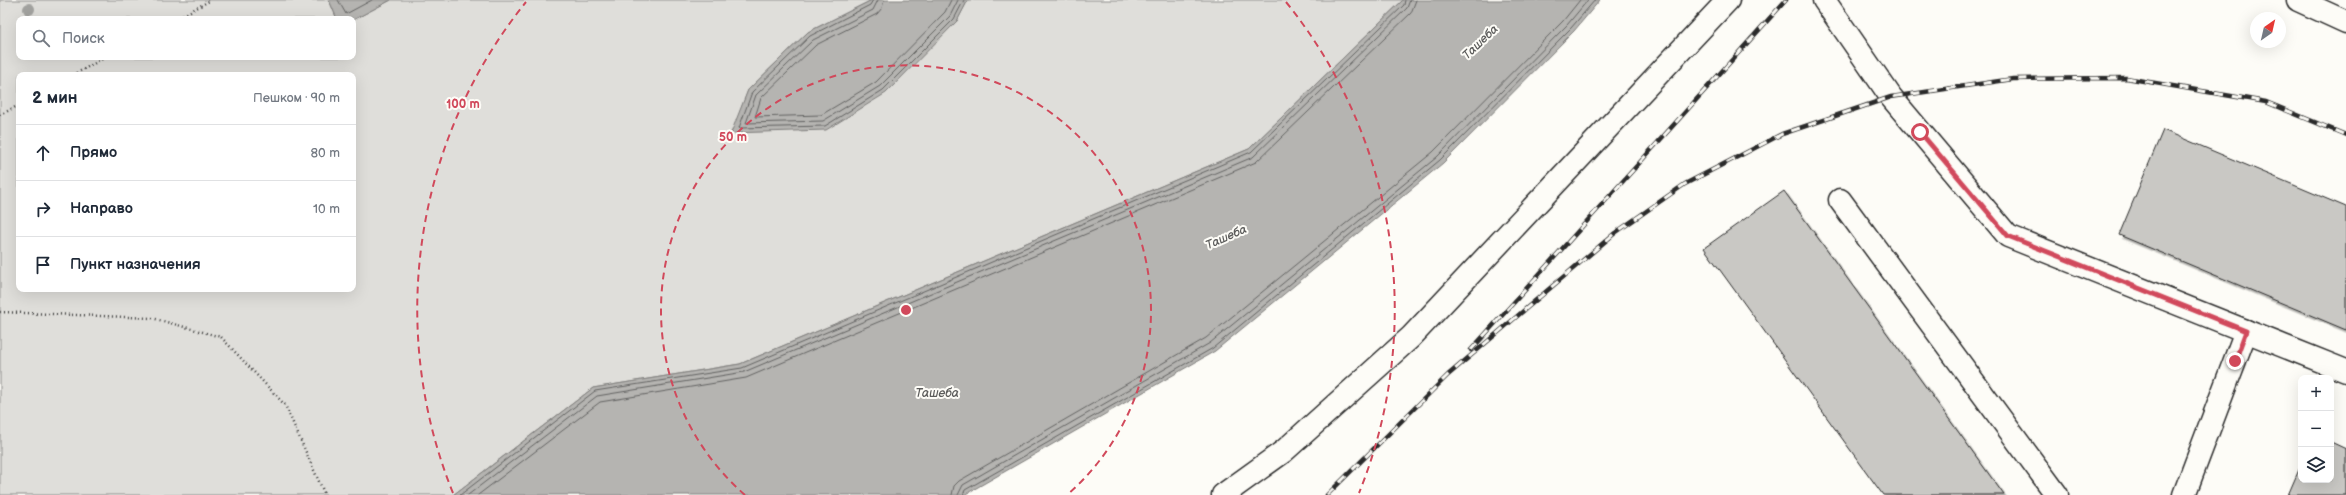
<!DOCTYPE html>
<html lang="ru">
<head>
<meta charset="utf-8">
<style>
	:root { --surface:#fff; --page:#f2f2f3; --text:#1f2937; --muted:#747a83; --line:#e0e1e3 }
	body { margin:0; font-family:"Balsamiq Sans",sans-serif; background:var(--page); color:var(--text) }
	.controls { position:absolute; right:12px; bottom:12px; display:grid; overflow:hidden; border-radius:8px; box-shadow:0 4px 16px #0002 }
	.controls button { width:36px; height:36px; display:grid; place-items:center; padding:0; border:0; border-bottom:1px solid var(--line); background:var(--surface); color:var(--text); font:20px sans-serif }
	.compass { position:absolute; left:2250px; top:12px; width:36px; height:36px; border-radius:50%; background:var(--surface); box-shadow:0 4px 16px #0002; rotate:34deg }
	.stop { position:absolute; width:12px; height:12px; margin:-9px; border:3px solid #d1495b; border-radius:50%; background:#fff }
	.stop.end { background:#d1495b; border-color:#fff; box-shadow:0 1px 4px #0008 }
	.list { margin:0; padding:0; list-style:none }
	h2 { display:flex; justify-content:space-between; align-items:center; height:52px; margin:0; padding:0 16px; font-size:17px }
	h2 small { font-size:13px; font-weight:400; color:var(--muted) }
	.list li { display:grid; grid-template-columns:26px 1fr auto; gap:12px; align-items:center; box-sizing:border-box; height:56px; padding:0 16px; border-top:1px solid var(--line) }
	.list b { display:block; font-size:15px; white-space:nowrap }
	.list em { font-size:13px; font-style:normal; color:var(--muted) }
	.icon { flex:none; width:22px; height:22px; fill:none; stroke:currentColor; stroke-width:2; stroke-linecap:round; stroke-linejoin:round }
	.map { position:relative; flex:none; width:2346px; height:495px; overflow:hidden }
	.search { position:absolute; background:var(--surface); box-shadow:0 4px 16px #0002; left:16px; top:16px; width:340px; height:44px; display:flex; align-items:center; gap:10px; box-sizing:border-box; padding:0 14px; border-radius:8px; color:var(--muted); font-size:15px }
	.panel { position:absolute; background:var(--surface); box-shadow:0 4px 16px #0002; left:16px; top:72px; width:340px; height:220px; border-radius:8px }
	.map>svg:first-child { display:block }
	.green { fill:#dfdeda; stroke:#858482; fill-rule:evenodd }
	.water { fill:#b5b4b1; stroke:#7e7d7b }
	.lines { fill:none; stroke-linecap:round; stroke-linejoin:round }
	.shore { stroke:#626261; stroke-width:1 }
	.building { fill:#c9c8c4; stroke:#2b2b2b; filter:url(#shadow) }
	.minor-casing { stroke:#2b2b2b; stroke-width:25 }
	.path { stroke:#2b2b2b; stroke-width:2.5; stroke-dasharray:1 3; stroke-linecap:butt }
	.minor { stroke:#fdfcf7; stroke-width:22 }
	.rail-casing { stroke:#2b2b2b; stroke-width:4.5 }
	.rail { stroke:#fdfcf7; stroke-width:3; stroke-dasharray:9; stroke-linecap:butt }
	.tree { fill:#a2a29f }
	.route { stroke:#d1495b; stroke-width:5 }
	.ring { fill:none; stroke:#d1495b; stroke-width:2; stroke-dasharray:7 5 }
	.labels { text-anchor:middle; stroke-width:4; stroke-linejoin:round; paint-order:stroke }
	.water-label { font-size:12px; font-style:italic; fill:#5b5b5a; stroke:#fdfcf7 }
	.centre { fill:#d1495b; stroke:#fdfcf7; stroke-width:2 }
	.ring-label { font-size:12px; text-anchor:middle; font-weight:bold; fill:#d1495b; stroke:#fdfcf7; stroke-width:4; stroke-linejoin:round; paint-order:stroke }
</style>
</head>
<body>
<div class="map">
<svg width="2346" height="495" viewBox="0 0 2346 495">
	<defs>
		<filter id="shadow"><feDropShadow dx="3.5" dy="3.5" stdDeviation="0" flood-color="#0004"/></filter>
	</defs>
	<rect width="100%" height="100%" fill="#fdfcf7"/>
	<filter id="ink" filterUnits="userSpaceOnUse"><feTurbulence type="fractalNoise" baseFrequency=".025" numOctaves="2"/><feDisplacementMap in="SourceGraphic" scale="8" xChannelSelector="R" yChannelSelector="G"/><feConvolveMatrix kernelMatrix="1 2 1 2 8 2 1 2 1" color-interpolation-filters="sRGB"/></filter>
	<g filter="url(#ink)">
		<!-- green -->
		<path class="green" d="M0 0H329L337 19H19V57H353V20L391 0H872L808 32 748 90 732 133 957 21 968 0H1403L1249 149 740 364 593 388 453 495H0ZM19 75H353V289H19Z"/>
		<!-- water -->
		<g class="water">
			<polygon points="329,0 391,0 353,20 337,19"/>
			<polygon points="872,0 968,0 957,21 886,93 826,130 731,133 748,90 808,32"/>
			<polygon points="1403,0 1600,0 1574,31 1443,163 1215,351 964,495 453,495 593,388 740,364 1249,149"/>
		</g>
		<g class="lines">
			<!-- shore -->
			<g class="shore">
				<polyline points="338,0 346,14 372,0"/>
				<polyline points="873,0 870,5 810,36 752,92 739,128 825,126 883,90 954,19 964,0"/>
				<polyline points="878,0 873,10 813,40 756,95 746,123 823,121 880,86 950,16 958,0"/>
				<polyline points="884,0 882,8 877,14 816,45 761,98 755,117 821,115 876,82 945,12 951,0"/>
				<polyline points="460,495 595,391 742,368 1251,152 1404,5 1405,0"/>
				<polyline points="468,495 597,396 744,372 1253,157 1407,8 1410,0"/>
				<polyline points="478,495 600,402 746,378 1256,162 1411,13 1416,0"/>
				<polyline points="952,495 954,486 959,481 1206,338 1433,152 1563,21 1580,0"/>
				<polyline points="958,495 963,485 1210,343 1437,157 1567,25 1588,0"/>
				<polyline points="963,495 965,490 1213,348 1440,160 1571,28 1595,0"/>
			</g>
		</g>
		<!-- building -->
		<g class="building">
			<polygon points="2163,130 2346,207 2346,330 2119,235"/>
			<polygon points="1784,191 2004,495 1883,495 1704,248"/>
			<polygon points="2331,442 2346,449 2346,495 2288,495 2301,465 2301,480 2331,480"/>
		</g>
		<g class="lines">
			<defs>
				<g id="minor">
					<polyline points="1824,0 1891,97 2008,236 2346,371"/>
					<polyline points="2298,0 2346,22"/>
					<polyline points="1840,200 2057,495"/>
					<polyline points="1223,495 1284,451 1411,337 1728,0"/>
					<polyline points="2184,495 2246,331"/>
				</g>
			</defs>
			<!-- minor casing -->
			<use href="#minor" class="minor-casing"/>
			<!-- path -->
			<g class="path">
				<polyline points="176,19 211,0"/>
				<polyline points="73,75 106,57"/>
				<polyline points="0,115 19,105"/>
				<polyline points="0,312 152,318 221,337 285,405 325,495"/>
			</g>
			<!-- minor -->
			<use href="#minor" class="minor"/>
			<defs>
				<g id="rail">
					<polyline points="1471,350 1786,0"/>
					<polyline points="1327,495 1448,375 1615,233 1685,184 1782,134 1891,97 2013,79 2126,78 2266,102 2346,135"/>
				</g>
			</defs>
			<!-- rail casing -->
			<use href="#rail" class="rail-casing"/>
			<!-- rail -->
			<use href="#rail" class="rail"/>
		</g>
		<!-- trees -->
		<circle class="tree" cx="29" cy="9" r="6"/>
	</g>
	<g class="lines" filter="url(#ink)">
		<!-- route -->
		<polyline class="route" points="1920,132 2008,236 2246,331 2235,361"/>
	</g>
	<!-- distance rings -->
	<g class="ring">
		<path d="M745 495A245 245 0 1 1 1067 495"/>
		<path d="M453 493A489 489 0 0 1 526 2M1286 2A489 489 0 0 1 1359 493"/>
	</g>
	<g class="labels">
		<!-- water labels -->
		<g class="water-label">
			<text transform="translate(1480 42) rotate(-44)" y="4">Ташеба</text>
			<text transform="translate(1226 237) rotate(-24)" y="4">Ташеба</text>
			<text x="937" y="397">Ташеба</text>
		</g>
	</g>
	<circle cx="906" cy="310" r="6" class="centre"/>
	<g class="ring-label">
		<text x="463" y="108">100 m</text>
		<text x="733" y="141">50 m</text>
	</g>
</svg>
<div class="controls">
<button>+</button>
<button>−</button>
<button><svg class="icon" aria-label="layers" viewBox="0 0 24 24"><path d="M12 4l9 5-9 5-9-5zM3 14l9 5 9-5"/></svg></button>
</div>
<svg class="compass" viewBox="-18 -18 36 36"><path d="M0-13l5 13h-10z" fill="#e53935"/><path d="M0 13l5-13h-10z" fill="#747a83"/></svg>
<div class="stop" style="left:1920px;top:132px"></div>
<div class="stop end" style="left:2235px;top:361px"></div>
<div class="search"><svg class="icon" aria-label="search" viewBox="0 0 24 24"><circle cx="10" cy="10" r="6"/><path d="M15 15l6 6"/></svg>Поиск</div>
<section class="panel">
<h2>2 мин<small>Пешком · 90 m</small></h2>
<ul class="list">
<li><svg class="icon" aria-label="ahead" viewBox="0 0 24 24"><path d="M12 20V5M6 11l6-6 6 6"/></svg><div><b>Прямо</b></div><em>80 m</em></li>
<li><svg class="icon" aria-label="right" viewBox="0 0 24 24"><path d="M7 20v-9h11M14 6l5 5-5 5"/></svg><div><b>Направо</b></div><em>10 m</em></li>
<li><svg class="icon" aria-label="arrive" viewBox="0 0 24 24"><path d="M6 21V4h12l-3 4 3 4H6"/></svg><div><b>Пункт назначения</b></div></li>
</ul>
</section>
</div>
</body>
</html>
